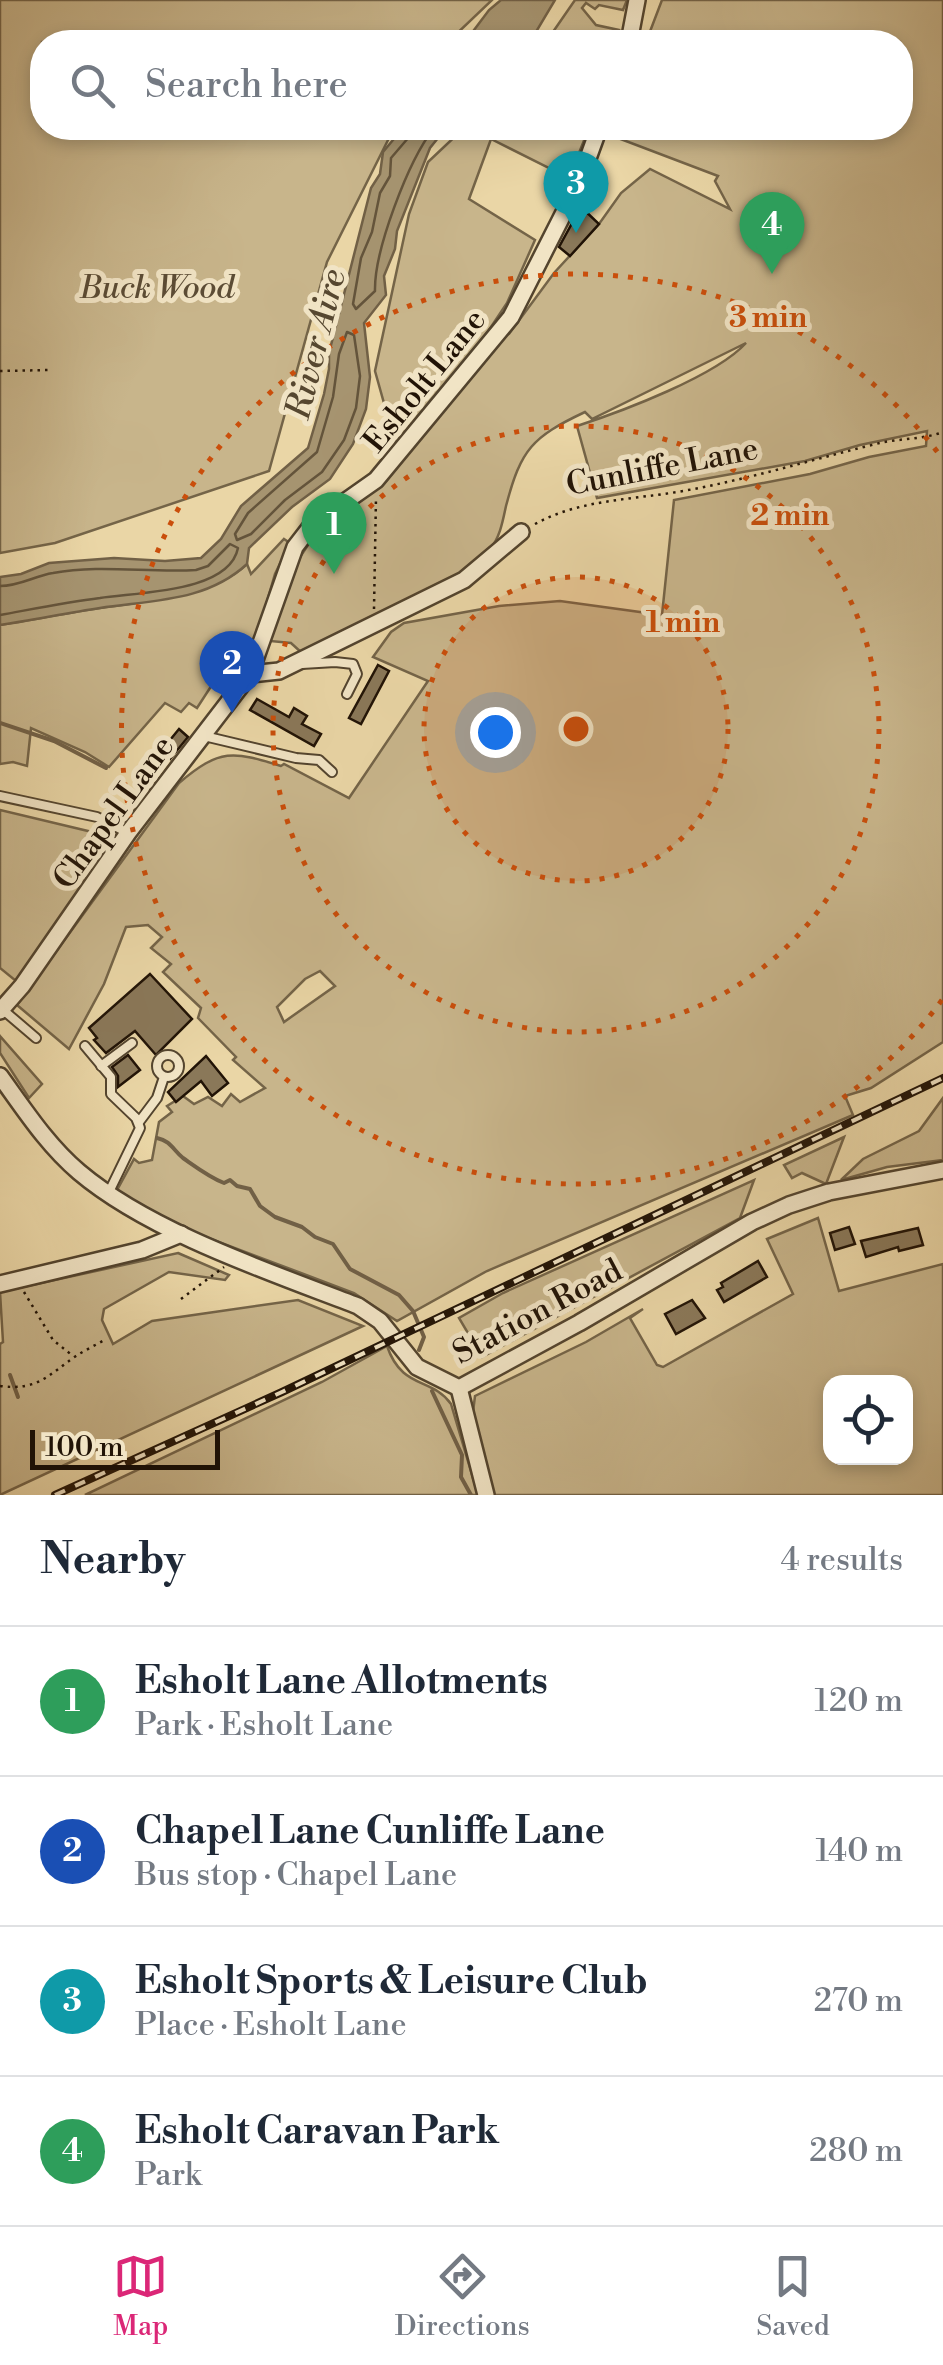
<!DOCTYPE html>
<html lang="en">
<head>
<meta charset="utf-8">
<style>
	:root { --surface:#fff; --page:#f2f2f3; --text:#1f2937; --muted:#747a83; --line:#e0e1e3; --accent:#db2777 }
	body { margin:0; font-family:"Libre Bodoni",serif; background:var(--page); color:var(--text) }
	.controls { position:absolute; right:30px; bottom:30px; display:grid; overflow:hidden; border-radius:20px; box-shadow:0 5px 15px #0003 }
	.controls button { width:90px; height:90px; display:grid; place-items:center; padding:0; border:0; border-bottom:2px solid var(--line); background:var(--surface); color:var(--text); font:50px sans-serif }
	.scale { position:absolute; left:30px; bottom:25px; width:190px; box-sizing:border-box; padding-left:10px; border:5px solid #211306; border-top:0; font-size:28px; line-height:35px; white-space:nowrap; color:#211306; -webkit-text-stroke:8px #f1e4c5; paint-order:stroke }
	.you { position:absolute; left:495px; top:732px; width:35px; height:35px; margin:-25px; border:8px solid #fff; border-radius:50%; background:#1a73e8; box-shadow:0 0 0 15px #1a73e833 }
	.badge { display:grid; place-items:center; width:65px; height:65px; border-radius:50%; background:var(--accent); color:#fff; font-size:32px; font-weight:700 }
	.pin { position:absolute; translate:-50% -82px; filter:drop-shadow(0 2px 5px #0008) }
	.pin::after { content:''; position:absolute; top:52px; width:35px; height:30px; background:inherit; clip-path:polygon(0 0,100% 0,50% 100%) }
	.list { margin:0; padding:0; list-style:none }
	h2 { display:flex; justify-content:space-between; align-items:center; height:130px; margin:0; padding:0 40px; font-size:42px }
	h2 small { font-size:32px; font-weight:400; color:var(--muted) }
	.list li { display:grid; grid-template-columns:65px 1fr auto; gap:30px; align-items:center; box-sizing:border-box; height:150px; padding:0 40px; border-top:2px solid var(--line) }
	.list b { display:block; font-size:38px; white-space:nowrap }
	.list p { margin:0; font-size:32px; white-space:nowrap; color:var(--muted) }
	.list em { font-size:32px; font-style:normal; color:var(--muted) }
	.icon { flex:none; width:55px; height:55px; fill:none; stroke:currentColor; stroke-width:2; stroke-linecap:round; stroke-linejoin:round }
	.map { position:relative; flex:none; width:943px; height:1495px; overflow:hidden }
	.search { position:absolute; background:var(--surface); box-shadow:0 5px 15px #0003; left:30px; right:30px; top:30px; height:110px; display:flex; align-items:center; gap:25px; box-sizing:border-box; padding:0 35px; border-radius:40px; color:var(--muted); font-size:38px }
	.sheet { height:730px; background:var(--surface) }
	nav { display:flex; justify-content:space-around; align-items:center; box-sizing:border-box; height:140px; border-top:2px solid var(--line); background:var(--surface); font-size:28px; color:var(--muted) }
	nav a { display:grid; justify-items:center; gap:5px }
	nav .on { color:var(--accent) }
	.map>svg:first-child { display:block }
	.green { fill:#c8b58b; stroke:#746448; stroke-width:2.5; fill-rule:evenodd }
	.water { fill:#a69470; stroke:#716046; stroke-width:2.5 }
	.lines { fill:none; stroke-linecap:round; stroke-linejoin:round }
	.shore { stroke:#64543b; stroke-width:2.5 }
	.stream { stroke:#716046; stroke-width:4 }
	.building { fill:#8a7859; stroke:#211306; stroke-width:2.5 }
	.service-casing { stroke:#53442e; stroke-width:12 }
	.minor-casing { stroke:#53442e; stroke-width:20 }
	.path { stroke:#211306; stroke-width:2.5; stroke-dasharray:2.5 5; stroke-linecap:butt }
	.service { stroke:#f1e4c5; stroke-width:8 }
	.minor { stroke:#f1e4c5; stroke-width:15 }
	.rail-casing { stroke:#211306; stroke-width:8 }
	.rail { stroke:#f1e4c5; stroke-width:4; stroke-dasharray:11; stroke-linecap:butt }
	.ring { fill:none; stroke:#ca4e0b; stroke-width:5; stroke-dasharray:5 10 }
	.labels { text-anchor:middle; stroke-width:10; stroke-linejoin:round; paint-order:stroke }
	.park-label { font-size:32px; font-style:italic; fill:#5b4c35; stroke:#f1e4c5 }
	.street-label { font-size:32px; fill:#211306; stroke:#f1e4c5 }
	.water-label { font-size:35px; font-style:italic; fill:#564730; stroke:#f1e4c5 }
	.centre { fill:#ca4e0b; stroke:#f1e4c5; stroke-width:5 }
	.ring-label { font-size:30px; text-anchor:middle; font-weight:bold; fill:#ca4e0b; stroke:#f1e4c5; stroke-width:10; stroke-linejoin:round; paint-order:stroke }
</style>
</head>
<body>
<div class="map">
<svg width="943" height="1495" viewBox="0 0 943 1495">
	<rect width="100%" height="100%" fill="#ead6a6"/>
	<filter id="stains"><feTurbulence type="fractalNoise" baseFrequency=".002" numOctaves="4"/><feColorMatrix values="0 0 0 0 .2 0 0 0 0 .09 0 0 0 0 .02 0 0 0 .5 -.17"/></filter>
	<radialGradient id="worn" r=".72"><stop offset=".6" stop-color="#630" stop-opacity="0"/><stop offset="1" stop-color="#630" stop-opacity=".3"/></radialGradient>
	<!-- green -->
	<g class="green">
		<polygon points="0,0 492,0 448,42 42,42 42,128 394,128 327,262 269,471 55,543 0,553"/>
		<polygon points="575,0 627,0 623,10 599,5 595,9 586,3 582,8 596,25 619,30 615,42 546,42"/>
		<path d="M662 0H943V1042L871 1088 845 1096 853 1115 487 1271 397 1321 354 1293 174 1225 116 1192 134 1159 139 1163 152 1160 159 1122 172 1112 167 1106 183 1096 194 1104 208 1097 222 1106 231 1094 240 1102 265 1088 233 1060 236 1057 198 1018 201 1008 163 972 171 964 151 948 162 937 148 925 126 927 104 984 69 1049 17 1005 179 783C220 748 233 751 281 766L284 764 349 798 428 681 373 657 391 632 404 623 499 606 560 601 662 615 674 500 810 474 869 457 926 446 927 431 860 445 805 461 597 498 577 426C623 411 716 376 746 343L592 419 585 412C532 437 521 449 506 506 503 520 500 538 490 549 458 588 351 630 303 654L291 643 270 641 300 557 320 527 386 481 505 335 509 334 554 273 599 224 621 193 650 169 730 209 715 181 718 176 610 135 613 128H900V42H646ZM320 971 335 986 284 1022 277 1007 305 979Z"/>
		<polygon points="464,128 589,128 569,178 491,139 469,199 535,240 507,303 485,336 396,446 375,371 409,214 428,162"/>
		<path d="M284 539 290 543 275 574 250 660 232 654 197 708 189 703 181 712 165 703 109 767 85 752 31 728 27 766 13 762 0 764V625C33 620 66 613 100 608 145 601 212 597 247 564L251 574Z"/>
		<polygon points="0,810 113,837 110,848 16,981 0,968"/>
		<polygon points="0,1036 42,1084 29,1098 0,1053"/>
		<polygon points="943,1098 943,1160 887,1167 841,1180 863,1159 919,1131"/>
		<polygon points="844,1137 826,1184 802,1173 792,1178 784,1165"/>
		<polygon points="754,1180 740,1218 482,1357 459,1318 503,1293"/>
		<path d="M818 1218 839 1291 943 1264V1495H494L473 1412 475 1396 586 1342 643 1309 630 1318 657 1365 663 1367 793 1294 767 1239ZM830 1382H906V1458H830Z"/>
		<polygon points="178,1253 229,1275 225,1280 169,1272 104,1309 102,1320 113,1344 152,1321 298,1300 363,1326 0,1495 0,1344 3,1342 0,1292"/>
		<path d="M387 1346C402 1390 432 1377 451 1404L478 1495H85L322 1382Z"/>
	</g>
	<!-- water -->
	<g class="water">
		<polygon points="501,0 555,0 530,42 465,42 489,10"/>
		<path d="M403 128H446L430 148 397 231 395 249 384 276 386 295 364 323 370 377 366 409 353 444 330 479 292 507 249 548 247 564C206 602 152 600 100 608 67 613 33 620 0 625V577L21 574 49 563 114 558 165 561 201 558 221 539 241 506 308 448 324 394 329 369V353L371 188 380 174 383 152Z"/>
	</g>
	<g class="lines">
		<!-- shore -->
		<g class="shore">
			<path d="M410 128 409 137 391 158 390 176 380 193 372 232 361 258 353 304 356 309 375 291C374 251 408 161 434 128"/>
			<polygon points="347,332 354,335 360,376 356,408 344,440 322,472 285,500 251,534 237,540 235,534 248,513 317,452 333,397 339,354"/>
			<path d="M0 586C20 586 34 576 53 573 100 564 148 573 196 570L208 566 230 544 238 548C229 593 137 592 100 598 67 602 33 609 0 615"/>
		</g>
		<!-- stream -->
		<g class="stream">
			<polyline points="0,723 54,741 106,768"/>
			<path d="M157 1138C171 1141 173 1150 183 1158 196 1167 209 1177 224 1183L230 1180 237 1186 250 1189 260 1206 275 1217 302 1227 315 1237 333 1244 350 1269 399 1295 413 1311 424 1337 419 1350"/>
			<polyline points="10,1375 18,1397"/>
			<polyline points="432,1391 462,1455 461,1477 471,1495"/>
		</g>
	</g>
	<!-- building -->
	<g class="building">
		<polygon points="581,207 599,224 570,256 559,247"/>
		<polygon points="378,665 389,671 361,724 349,718"/>
		<polygon points="257,699 289,717 294,708 307,716 302,724 321,734 314,746 250,710"/>
		<polygon points="179,729 188,737 170,759 161,751"/>
		<polygon points="150,974 192,1019 156,1055 135,1031 106,1053 94,1040 97,1038 89,1028"/>
		<polygon points="128,1055 140,1070 118,1087 118,1076 112,1067"/>
		<polygon points="206,1056 228,1083 212,1096 201,1081 176,1102 168,1092"/>
		<polygon points="849,1227 855,1244 835,1250 830,1233"/>
		<polygon points="918,1228 923,1245 899,1251 898,1247 866,1257 861,1241"/>
		<polygon points="758,1261 767,1277 724,1302 717,1290 723,1287 721,1283"/>
		<polygon points="692,1300 705,1318 676,1334 665,1314"/>
	</g>
	<g class="lines">
		<defs>
			<g id="service">
				<polyline points="302,664 335,662 353,664 357,674 347,694"/>
				<polyline points="204,736 296,758 319,760 332,772"/>
				<polyline points="0,796 97,817 128,833"/>
				<polyline points="2,1009 36,1038"/>
				<polyline points="85,1046 111,1077 111,1094 136,1118 140,1128 108,1194"/>
				<circle cx="168" cy="1066" r="11"/>
				<polyline points="101,1066 132,1043"/>
				<polyline points="139,1122 157,1098 164,1077"/>
			</g>
			<g id="minor">
				<polyline points="629,42 637,0"/>
				<polyline points="250,674 279,671 464,580 521,532"/>
				<polyline points="0,1011 22,986 128,833 250,674 295,547 312,525 376,480 511,317 579,183 599,128"/>
				<path d="M0 1076C24 1109 47 1145 79 1172 150 1232 270 1272 358 1306L380 1321 417 1367 459 1388 579 1323 752 1222 789 1205 829 1192 943 1170"/>
				<polyline points="0,1284 142,1250 181,1234"/>
				<polyline points="459,1388 486,1495"/>
			</g>
		</defs>
		<!-- service casing -->
		<use href="#service" class="service-casing"/>
		<!-- minor casing -->
		<use href="#minor" class="minor-casing"/>
		<!-- path -->
		<g class="path">
			<polyline points="0,371 49,370"/>
			<path d="M535 524C581 499 632 500 683 491 750 479 810 460 876 444 898 438 922 440 943 432"/>
			<polyline points="374,609 376,497"/>
			<polyline points="24,1292 53,1340 73,1356"/>
			<polyline points="181,1299 224,1267"/>
			<path d="M0 1386C38 1391 48 1375 76 1356 85 1350 96 1345 106 1339"/>
		</g>
		<!-- service -->
		<use href="#service" class="service"/>
		<!-- minor -->
		<use href="#minor" class="minor"/>
		<defs>
			<polyline id="rail" points="55,1495 282,1392 943,1078"/>
		</defs>
		<!-- rail casing -->
		<use href="#rail" class="rail-casing"/>
		<!-- rail -->
		<use href="#rail" class="rail"/>
	</g>
	<!-- distance rings -->
	<circle cx="576" cy="729" r="152" fill="#ca4e0b" fill-opacity=".12"/>
	<g class="ring">
		<circle cx="576" cy="729" r="152"/>
		<circle cx="576" cy="729" r="303"/>
		<path d="M942 1000A455 455 0 1 1 942 458"/>
	</g>
	<g class="labels">
		<!-- park labels -->
		<g class="park-label">
			<text x="157" y="298">Buck Wood</text>
		</g>
		<!-- street labels -->
		<g class="street-label">
			<text transform="translate(424 380) rotate(-51)" y="11">Esholt Lane</text>
			<text transform="translate(662 466) rotate(-11)" y="11">Cunliffe Lane</text>
			<text transform="translate(113 812) rotate(-54)" y="11">Chapel Lane</text>
			<text transform="translate(537 1311) rotate(-28)" y="11">Station Road</text>
		</g>
		<!-- water labels -->
		<g class="water-label">
			<text transform="translate(315 344) rotate(-76)" y="12">River Aire</text>
		</g>
	</g>
	<circle cx="576" cy="729" r="15" class="centre"/>
	<g class="ring-label">
		<text x="768" y="327">3 min</text>
		<text x="790" y="525">2 min</text>
		<text x="683" y="632">1 min</text>
	</g>
	<rect width="100%" height="100%" filter="url(#stains)"/>
	<rect width="100%" height="100%" fill="url(#worn)"/>
</svg>
<div class="controls">
<button><svg class="icon" aria-label="locate" viewBox="0 0 24 24"><circle cx="12" cy="12" r="6"/><path d="M12 2v4M12 18v4M2 12h4M18 12h4"/></svg></button>
</div>
<div class="scale">100 m</div>
<div class="you"></div>
<div class="pin badge" style="left:334px;top:574px;background:#2e9e5b">1</div>
<div class="pin badge" style="left:232px;top:713px;background:#1a4fb4">2</div>
<div class="pin badge" style="left:576px;top:233px;background:#0f9aa8">3</div>
<div class="pin badge" style="left:772px;top:274px;background:#2e9e5b">4</div>
<div class="search"><svg class="icon" aria-label="search" viewBox="0 0 24 24"><circle cx="10" cy="10" r="6"/><path d="M15 15l6 6"/></svg>Search here</div>
</div>
<section class="sheet">
<h2>Nearby<small>4 results</small></h2>
<ul class="list">
<li><span class="badge" style="background:#2e9e5b">1</span><div><b>Esholt Lane Allotments</b><p>Park · Esholt Lane</p></div><em>120 m</em></li>
<li><span class="badge" style="background:#1a4fb4">2</span><div><b>Chapel Lane Cunliffe Lane</b><p>Bus stop · Chapel Lane</p></div><em>140 m</em></li>
<li><span class="badge" style="background:#0f9aa8">3</span><div><b>Esholt Sports &amp; Leisure Club</b><p>Place · Esholt Lane</p></div><em>270 m</em></li>
<li><span class="badge" style="background:#2e9e5b">4</span><div><b>Esholt Caravan Park</b><p>Park</p></div><em>280 m</em></li>
</ul>
</section>
<nav>
<a class="on"><svg class="icon" aria-label="map" viewBox="0 0 24 24"><path d="M3 6l6-2 6 2 6-2v14l-6 2-6-2-6 2zM9 4v14M15 6v14"/></svg>Map</a>
<a><svg class="icon" aria-label="directions" viewBox="0 0 24 24"><path d="M12 3l9 9-9 9-9-9zM9 14v-3h6M13 9l2 2-2 2"/></svg>Directions</a>
<a><svg class="icon" aria-label="saved" viewBox="0 0 24 24"><path d="M7 4h10v16l-5-4-5 4z"/></svg>Saved</a>
</nav>
</body>
</html>
